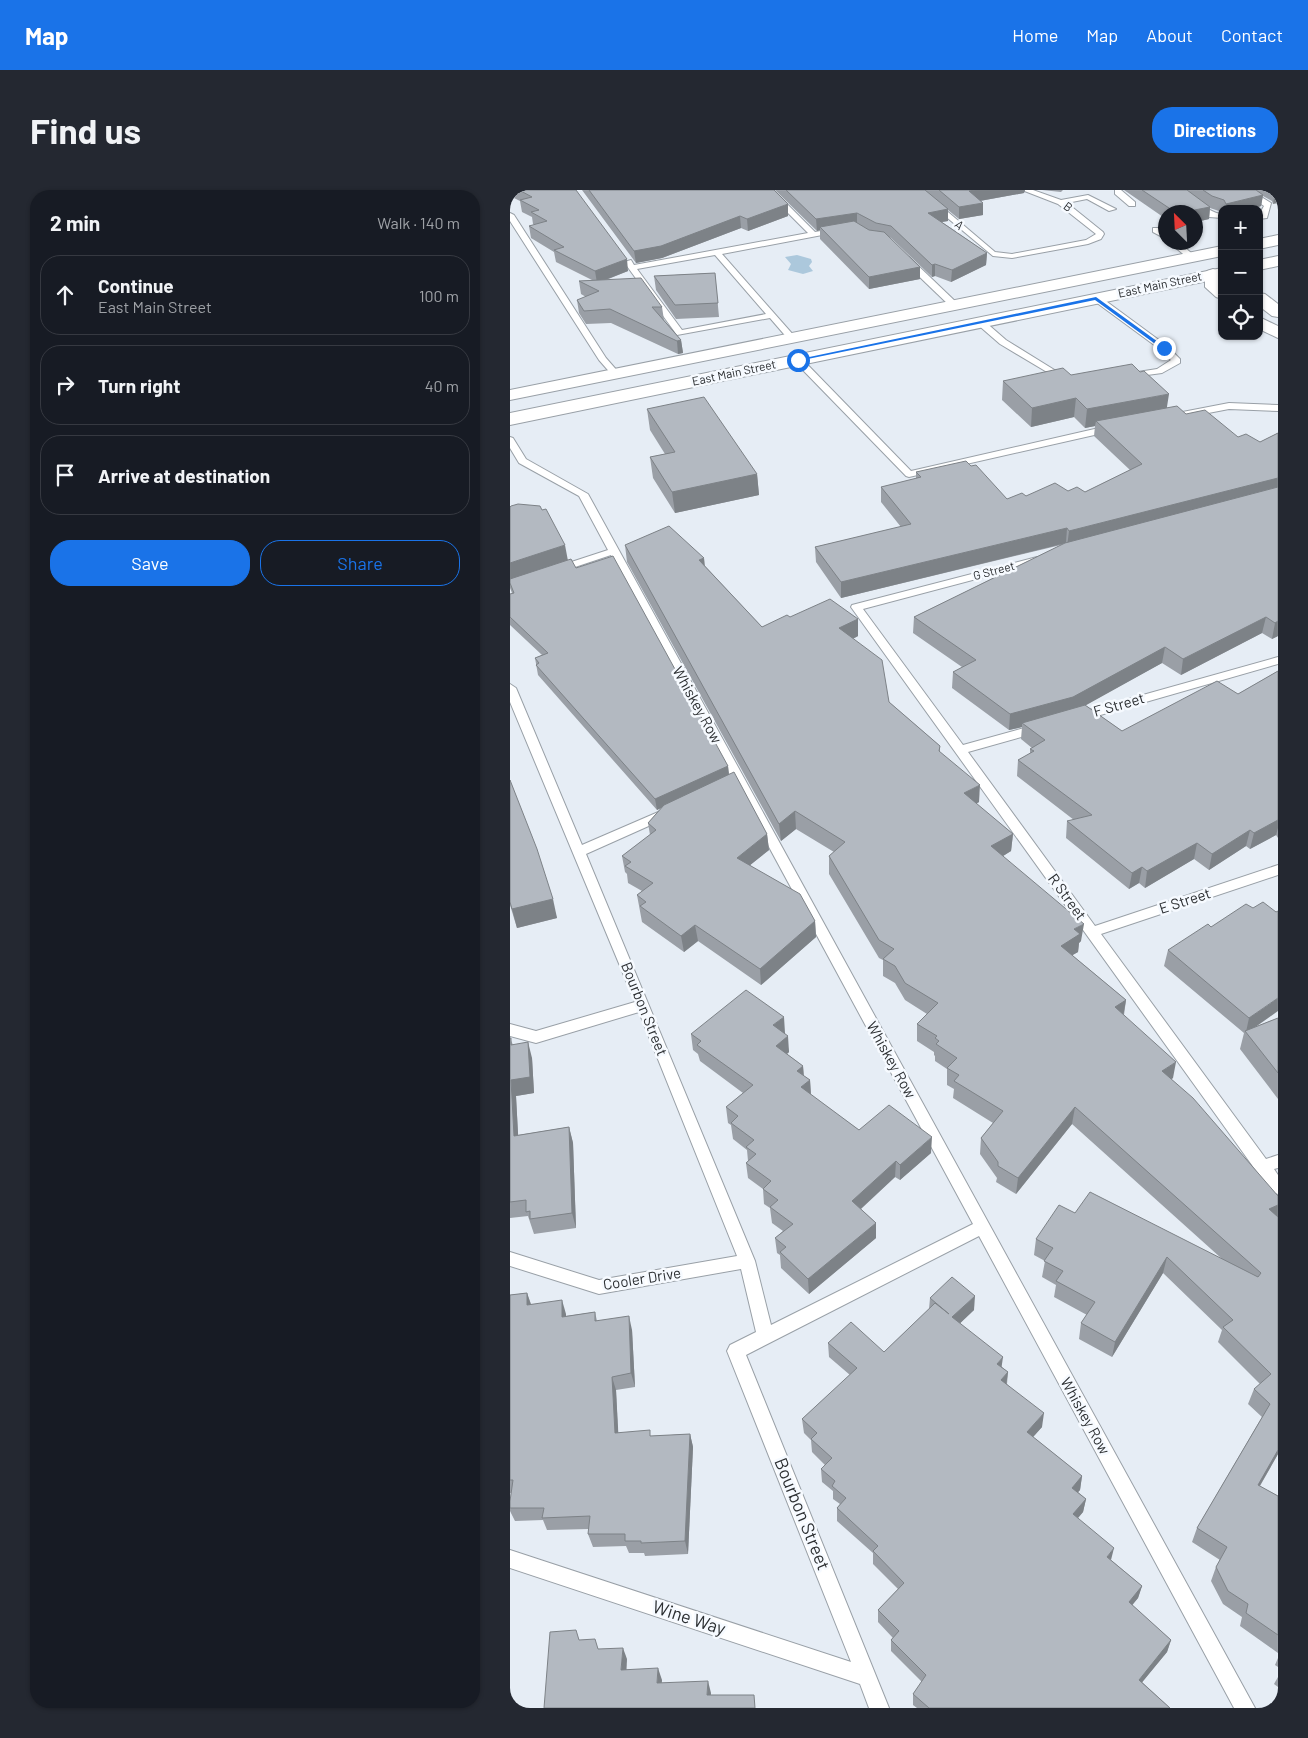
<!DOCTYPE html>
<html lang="en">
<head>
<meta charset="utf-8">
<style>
	:root { --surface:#171b24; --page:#242831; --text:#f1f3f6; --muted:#9ea1a6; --line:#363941; --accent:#1a73e8 }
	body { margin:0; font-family:Barlow,sans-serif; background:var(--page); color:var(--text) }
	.controls { position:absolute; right:15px; top:15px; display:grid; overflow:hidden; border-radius:10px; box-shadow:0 1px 4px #0004 }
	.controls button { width:45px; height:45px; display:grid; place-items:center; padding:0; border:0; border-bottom:1px solid var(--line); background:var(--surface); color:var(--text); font:25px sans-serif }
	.compass { position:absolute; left:648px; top:15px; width:45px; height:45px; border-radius:50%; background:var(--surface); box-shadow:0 1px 4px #0004; rotate:336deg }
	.stop { position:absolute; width:15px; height:15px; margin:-11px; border:4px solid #1a73e8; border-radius:50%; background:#fff }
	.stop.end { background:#1a73e8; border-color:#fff; box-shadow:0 1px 5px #0008 }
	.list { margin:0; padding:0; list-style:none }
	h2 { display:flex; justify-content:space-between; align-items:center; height:65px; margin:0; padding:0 20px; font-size:21px }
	h2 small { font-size:16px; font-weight:400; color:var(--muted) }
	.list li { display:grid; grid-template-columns:32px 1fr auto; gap:15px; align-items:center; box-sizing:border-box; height:80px; margin:0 10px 10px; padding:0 10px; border:1px solid var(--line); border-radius:20px }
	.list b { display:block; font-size:19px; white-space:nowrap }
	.list p { margin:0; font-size:16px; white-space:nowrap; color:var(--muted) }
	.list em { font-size:16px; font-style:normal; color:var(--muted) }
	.actions { display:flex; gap:10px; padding:15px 20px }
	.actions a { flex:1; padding:11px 0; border:1px solid var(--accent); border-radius:20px; text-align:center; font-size:18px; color:var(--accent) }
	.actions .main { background:var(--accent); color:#fff }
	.icon { flex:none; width:28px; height:28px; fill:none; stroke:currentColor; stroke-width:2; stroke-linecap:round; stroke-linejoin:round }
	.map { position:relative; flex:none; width:768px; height:1518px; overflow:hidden; border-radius:20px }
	header { display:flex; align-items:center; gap:30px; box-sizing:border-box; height:70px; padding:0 25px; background:var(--accent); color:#fff }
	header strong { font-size:24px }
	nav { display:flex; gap:28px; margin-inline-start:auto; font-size:18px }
	.intro { display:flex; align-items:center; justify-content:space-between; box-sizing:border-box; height:120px; padding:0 30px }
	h1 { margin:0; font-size:35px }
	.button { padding:12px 22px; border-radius:20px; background:var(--accent); color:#fff; font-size:18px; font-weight:700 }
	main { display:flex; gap:30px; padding:0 30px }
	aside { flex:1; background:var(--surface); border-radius:20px; box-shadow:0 1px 4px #0004 }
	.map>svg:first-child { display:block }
	.water { fill:#acc8dc }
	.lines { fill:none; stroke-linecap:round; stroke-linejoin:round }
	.service-casing { stroke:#99a0a7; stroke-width:2 }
	.minor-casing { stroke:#99a0a7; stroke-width:2 }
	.primary-casing { stroke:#99a0a7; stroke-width:2 }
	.service { fill:#fff; fill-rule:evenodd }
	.minor { fill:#fff; fill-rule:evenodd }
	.primary { fill:#fff; fill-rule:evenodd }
	.wall { fill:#9a9fa6 }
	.shaded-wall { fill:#7d8287 }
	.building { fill:#b3b9c1; stroke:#7d8287 }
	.route { fill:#1a73e8 }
	.labels { text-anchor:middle; stroke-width:5; stroke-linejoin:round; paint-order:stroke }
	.far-street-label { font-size:12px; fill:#2c2f32; stroke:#f6faff }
	.street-label { font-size:15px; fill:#2c2f32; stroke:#f6faff }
	.near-street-label { font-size:18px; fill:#2c2f32; stroke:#f6faff }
</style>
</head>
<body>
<header>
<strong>Map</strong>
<nav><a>Home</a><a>Map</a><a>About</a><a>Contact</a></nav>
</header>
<div class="intro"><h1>Find us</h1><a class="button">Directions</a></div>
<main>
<aside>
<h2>2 min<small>Walk · 140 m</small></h2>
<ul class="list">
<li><svg class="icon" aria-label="ahead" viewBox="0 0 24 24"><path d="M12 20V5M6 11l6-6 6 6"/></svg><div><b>Continue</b><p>East Main Street</p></div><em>100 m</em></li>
<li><svg class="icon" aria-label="right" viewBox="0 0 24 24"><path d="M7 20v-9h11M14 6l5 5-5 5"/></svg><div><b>Turn right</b></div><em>40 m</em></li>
<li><svg class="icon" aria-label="arrive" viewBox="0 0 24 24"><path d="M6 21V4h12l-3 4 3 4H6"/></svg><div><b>Arrive at destination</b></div></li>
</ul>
<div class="actions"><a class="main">Save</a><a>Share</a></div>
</aside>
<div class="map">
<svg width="768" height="1518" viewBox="0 0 768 1518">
	<rect width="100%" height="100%" fill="#e6edf5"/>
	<!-- water -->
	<polygon class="water" points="287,65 301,69 302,72 299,76 303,81 293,84 278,80 281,74 275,67"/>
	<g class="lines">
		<defs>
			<g id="service">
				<path d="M255 0H263L305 42 328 38 332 40 328 42 212 64 286 148 279 150 260 128 167 145 114 72 121 70 124 75 298 43ZM205 65 256 124 172 140 127 79Z"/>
				<polygon points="404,0 412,0 485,62 502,64 576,50 586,44 548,14 512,0 523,0 551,10 578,5 606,19 599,21 577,9 557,13 593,42 594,44 591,49 578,54 502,68 483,66"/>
				<polygon points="605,0 611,0 625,12 625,16 619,16 605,4"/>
				<path d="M662 0C682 0 693 22 712 24V28L699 27Z"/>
				<polygon points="731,0 740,0 761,13 757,28 749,29 749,25 754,16"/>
				<polygon points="0,23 4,25 96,168 110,184 109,186 103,186 89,170 0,31"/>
				<polygon points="643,38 649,38 656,43 656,49 643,42"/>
				<polygon points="659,52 668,52 686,67 679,69"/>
				<polygon points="393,67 399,67 447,113 447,117 441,117 393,71"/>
				<polygon points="583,106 589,106 657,156 670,169 670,173 652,183 615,188 615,184 647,179 661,170 651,160 583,110"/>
				<polygon points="467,130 473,130 496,150 559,189 558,191 552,191 490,154 467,134"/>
				<polygon points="288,167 291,168 401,281 602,235 607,238 602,241 399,287 396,286 285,172 284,170"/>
				<polygon points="719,213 768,215 768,221 719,219 657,231 652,228 657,225"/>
				<polygon points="0,247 3,248 16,269 78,304 745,1518 724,1518 469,1046 236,1165 379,1518 359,1518 350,1494 0,1378 0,1360 341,1472 217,1161 220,1155 246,1142 231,1079 89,1104 0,1076 0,1062 89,1090 227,1066 129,822 26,853 0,846 0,834 26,841 125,812 0,512 0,494 6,498 72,655 153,620 157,619 163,623 161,626 76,664 245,1071 261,1135 463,1034 101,365 47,383 42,380 43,378 98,360 69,306 9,273 0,258"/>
				<polygon points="527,367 531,368 532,370 531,372 353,419 453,555 529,534 533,535 535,538 533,541 458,562 585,736 768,675 768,685 591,744 756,969 768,965 768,978 764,979 768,985 768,1004 762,1002 747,982 341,417 342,415"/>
				<polygon points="768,467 768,474 573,530 565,530 563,527 565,524"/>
			</g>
			<g id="minor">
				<polygon points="703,79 712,82 712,109 706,107 695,97 695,84 697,81"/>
				<polygon points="749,103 755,104 768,114 768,127 762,126 749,116"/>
				<polygon points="749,127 768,136 768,148 749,139"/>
			</g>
			<g id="primary">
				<polygon points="768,45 768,55 749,59 749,49"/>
				<polygon points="712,56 712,66 0,210 0,200"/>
				<polygon points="768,66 768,76 749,80 749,70"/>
				<polygon points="712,78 712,88 0,235 0,223"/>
			</g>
		</defs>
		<!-- service casing -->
		<use href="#service" class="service-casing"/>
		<!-- minor casing -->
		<use href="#minor" class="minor-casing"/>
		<!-- primary casing -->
		<use href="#primary" class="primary-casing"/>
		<!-- service -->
		<use href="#service" class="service"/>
		<!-- minor -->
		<use href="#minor" class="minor"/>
		<!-- primary -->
		<use href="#primary" class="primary"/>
	</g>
	<!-- wall -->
	<g class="wall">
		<polygon points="0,0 66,0 118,81 96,90 152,117 154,130 171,150 173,163 168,164 101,133 76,134 69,123 67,110 76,107 71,104 69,91 82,90 46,72 44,62 21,48 19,36 25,35 23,34 22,27 12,22 10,11 0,6"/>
		<polygon points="72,0 264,0 278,26 238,41 231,38 152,68 126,73"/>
		<polygon points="265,0 515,0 514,3 470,11 473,25 449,29 438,20 438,31 432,32 477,63 476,75 441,92 425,86 422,87 381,48 379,47 410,77 410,89 359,99 310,49 310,40 307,41"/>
		<polygon points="532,0 553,0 551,2"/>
		<polygon points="614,0 768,0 763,14 762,11 753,6 751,16 742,19 712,19 712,22 700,18 699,29 686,32 686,22 656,22 656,29"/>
		<polygon points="205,83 209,127 166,129 146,100 144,86"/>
		<polygon points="561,185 676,224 728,247 750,252 768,243 768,446 762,449 752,443 671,485 652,473 575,515 612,541 728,504 768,481 768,648 766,645 740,659 736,656 699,680 684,669 635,698 629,693 619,699 556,648 557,631 564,630 507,586 508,570 520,564 520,559 522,558 511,549 512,537 499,540 442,498 443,482 452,477 403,443 404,427 551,355 331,408 306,372 305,357 391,337 371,312 371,297 406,289 406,282 461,276 497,309 516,306 558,301 575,302 620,280 584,246 585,236 575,238 564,227 521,237 492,210 493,191"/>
		<polygon points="137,219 247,284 249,305 165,323 143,288 140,267 155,264 140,240"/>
		<polygon points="0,317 58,370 66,378 218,576 219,584 257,644 259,660 240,675 305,731 306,747 251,795 188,751 174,762 132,732 127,705 132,701 118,693 117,684 115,682 112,666 140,645 138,633 152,617 147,620 28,485 25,468 32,465 0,435 0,404 2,403 0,398"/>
		<polygon points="115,355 195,376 252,437 280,427 348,429 348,446 343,449 379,512 430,556 430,563 469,612 466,614 503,644 501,661 493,666 571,751 569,753 568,762 562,765 616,810 614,825 663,888 661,889 768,1006 768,1264 750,1296 768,1306 768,1463 730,1436 732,1427 713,1414 701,1391 706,1377 710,1370 682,1352 687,1338 752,1227 738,1214 744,1199 750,1194 708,1152 712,1140 653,1083 602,1167 569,1149 571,1133 577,1125 544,1107 546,1095 532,1087 535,1071 524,1065 526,1049 565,1023 711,1068 562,934 506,1004 486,992 487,988 470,964 471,948 483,933 443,908 444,899 437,895 437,879 425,871 425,866 424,865 424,862 407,851 407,834 417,824 395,810 385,793 373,786 373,770 369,768 319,684 319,666 324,662 286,639 271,651 117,372"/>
		<polygon points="0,590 47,728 7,738 0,715"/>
		<polygon points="743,718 745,837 768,828 768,909 730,859 734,843 654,776 658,760 701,737"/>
		<polygon points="275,843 279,862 277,864 293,876 294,886 300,890 301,905 349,940 421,963 390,990 385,987 351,1019 366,1033 366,1048 299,1104 271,1078 270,1065 267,1063 265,1048 273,1041 262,1033 260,1018 254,1014 253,999 238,988 236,973 238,971 237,960 223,949 221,935 218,933 216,917 233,903 190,871 188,864 183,860 181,844"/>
		<polygon points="0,848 3,855 22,868 24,903 6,906 8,945 59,937 63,953 66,1038 24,1044 18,1026 0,1028"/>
		<polygon points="17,1103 21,1114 56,1124 56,1126 85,1122 87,1131 122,1140 125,1197 106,1200 108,1243 142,1246 180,1244 183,1257 178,1364 135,1366 134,1363 119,1363 116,1356 83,1357 78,1344 79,1339 37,1340 33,1330 5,1331 0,1321 0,1311 1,1303 0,1303 0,1105"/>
		<polygon points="420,1108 464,1120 450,1133 492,1177 498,1182 497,1194 532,1237 523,1247 572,1286 570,1300 568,1302 576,1309 573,1322 568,1328 601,1370 632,1396 628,1408 622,1415 661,1450 657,1462 632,1492 660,1518 407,1518 403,1515 403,1504 412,1492 381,1461 381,1450 383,1448 368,1432 368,1420 388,1399 363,1374 363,1363 327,1331 327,1318 330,1314 323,1309 323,1301 312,1292 311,1279 315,1275 302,1262 301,1250 294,1243 292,1229 340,1185 319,1167 318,1153 374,1162 419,1119"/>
		<polygon points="768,1468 768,1477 765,1475"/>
		<polygon points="768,1487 768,1497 764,1494"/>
	</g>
	<!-- shaded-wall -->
	<g class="shaded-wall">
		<polygon points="465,0 515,0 514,3 458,13 459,1"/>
		<polygon points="765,2 768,2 768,13 763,14"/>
		<polygon points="753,5 751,16 742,19 715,19 716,14"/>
		<polygon points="473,13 473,25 449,29 449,17"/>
		<polygon points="278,14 278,26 238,41 237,29"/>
		<polygon points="700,17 699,29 686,32 686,22 674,22"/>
		<polygon points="438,19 438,31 418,34 418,23"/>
		<polygon points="347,23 347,34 310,37 310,40 307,41 306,29"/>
		<polygon points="230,26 231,38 152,68 126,73 124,61"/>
		<polygon points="477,63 476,75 441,92 442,80"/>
		<polygon points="117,69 118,81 87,93 85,81"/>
		<polygon points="425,74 425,86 422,87 422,75"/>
		<polygon points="410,77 410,89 359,99 359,87"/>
		<polygon points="171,150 173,163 168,164 167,151"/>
		<polygon points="659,204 656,223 586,231 585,236 575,238 577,219"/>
		<polygon points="566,208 564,227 521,237 522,218"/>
		<polygon points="247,284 249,305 165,323 162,302"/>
		<polygon points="768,288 768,303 557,357 559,341"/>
		<polygon points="557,338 556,353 331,408 331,392"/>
		<polygon points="55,355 58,371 0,390 0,373"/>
		<polygon points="194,368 196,385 189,370"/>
		<polygon points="756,427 752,443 671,485 673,469"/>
		<polygon points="348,429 348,446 330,455 329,438"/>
		<polygon points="768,431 768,446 762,449 765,433"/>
		<polygon points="655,457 652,473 562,523 512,533 512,537 499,540 500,524"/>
		<polygon points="218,576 219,587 147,620 145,609"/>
		<polygon points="470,595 469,612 453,620 454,603"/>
		<polygon points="285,621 286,639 271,651 269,634"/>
		<polygon points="768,630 768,638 766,645 740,659 744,643"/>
		<polygon points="740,640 736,656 699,680 702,664"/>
		<polygon points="257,644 259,660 229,684 227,668"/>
		<polygon points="503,644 501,661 480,674 481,656"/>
		<polygon points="687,653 684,669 635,698 637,681"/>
		<polygon points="632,677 629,693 619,699 622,683"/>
		<polygon points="43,709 47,728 7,738 2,719"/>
		<polygon points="305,731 306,747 251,795 250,779"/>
		<polygon points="574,734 571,751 569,753 568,762 549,773 551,756 564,739"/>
		<polygon points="185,735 188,751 174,762 171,746"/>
		<polygon points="768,808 768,821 737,843 736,842 739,828"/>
		<polygon points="616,810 613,827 605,817"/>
		<polygon points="274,827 275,843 264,851 263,835"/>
		<polygon points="278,846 279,862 268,872 266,856"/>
		<polygon points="18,852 22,868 24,903 6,906 9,961 4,946 1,890"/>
		<polygon points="666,872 663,888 648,898 652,881"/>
		<polygon points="293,876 294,892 287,881"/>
		<polygon points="300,890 301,906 291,897"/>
		<polygon points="565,917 562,934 506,1004 508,988"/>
		<polygon points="59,937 63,953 66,1038 62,1023"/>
		<polygon points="422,947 421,963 390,990 390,975"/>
		<polygon points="386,971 385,987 343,1026 342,1011"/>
		<polygon points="768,1015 768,1029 759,1019"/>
		<polygon points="366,1033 366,1048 299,1104 298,1089"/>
		<polygon points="657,1067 653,1083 602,1167 605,1152"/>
		<polygon points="17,1103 22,1118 17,1115"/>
		<polygon points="465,1106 464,1120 442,1141 442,1127"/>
		<polygon points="52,1110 56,1124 56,1141 52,1127"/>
		<polygon points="119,1126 122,1140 125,1197 121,1183"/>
		<polygon points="493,1167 491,1181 487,1174"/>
		<polygon points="498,1182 496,1196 491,1190"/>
		<polygon points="102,1187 106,1200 109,1256 105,1243"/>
		<polygon points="534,1223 532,1237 515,1256 517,1242"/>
		<polygon points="180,1244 183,1257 178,1364 175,1351"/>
		<polygon points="768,1260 768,1264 742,1309 748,1295"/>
		<polygon points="572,1286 570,1300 560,1311 562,1298"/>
		<polygon points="576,1309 573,1322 561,1336 563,1324"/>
		<polygon points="604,1358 601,1370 597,1367"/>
		<polygon points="632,1396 628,1408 615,1424 619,1412"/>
		<polygon points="661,1450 657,1462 625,1501 629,1490"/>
		<polygon points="113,1458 117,1469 116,1491 111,1480"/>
		<polygon points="148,1478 152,1490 151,1504 147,1493"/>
		<polygon points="198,1491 201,1503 200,1517 197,1505"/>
	</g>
	<!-- building -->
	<g class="building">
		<polygon points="9,0 66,0 117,69 85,81 44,60 54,57 19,36 37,31 21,22 29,20 10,10 22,7"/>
		<polygon points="79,0 264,0 278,14 237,29 230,26 151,56 124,61"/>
		<polygon points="276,0 415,0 438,19 418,23 477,63 442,80 425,74 422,75 381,36 366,33 347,23 306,29"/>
		<polygon points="429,0 465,0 459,1 473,13 449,17"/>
		<polygon points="632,0 677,0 700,17 674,22 665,22"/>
		<polygon points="693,0 746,0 753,5 716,14 714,10 702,6"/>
		<polygon points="344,31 359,40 374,42 410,77 359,87 310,37"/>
		<polygon points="205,83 208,113 165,115 144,86"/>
		<polygon points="131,88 152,117 142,117 171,150 167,151 100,119 74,121 67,110 89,101 69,91"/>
		<polygon points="622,174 630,182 634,181 659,204 577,219 566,208 522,218 493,191 553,178 561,185"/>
		<polygon points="194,207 247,284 162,302 140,267 165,262 137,219"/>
		<polygon points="667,216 676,224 695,220 728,247 736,244 750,252 768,243 768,288 559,341 557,338 331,392 305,357 401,334 371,297 411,287 406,282 456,271 461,276 466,275 497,309 512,303 516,306 545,293 558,301 567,297 575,302 632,274 586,231"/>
		<polygon points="768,297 768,431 765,433 756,427 673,469 655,457 563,507 500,524 443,482 466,470 404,427 555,353"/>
		<polygon points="8,314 30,316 32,320 36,319 55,355 0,373 0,317 1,316"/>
		<polygon points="159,336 194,368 189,370 252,437 277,425 280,427 320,409 348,429 329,438 372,470 379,512 430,556 429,561 470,595 454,603 503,644 481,656 574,734 564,739 570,744 551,756 616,810 605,817 666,872 652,881 683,908 768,1006 768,1015 759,1019 768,1027 768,1260 748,1295 768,1306 768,1445 736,1423 738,1414 718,1401 706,1377 717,1357 687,1338 760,1214 744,1199 761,1184 713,1137 723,1130 657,1067 605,1152 571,1133 585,1112 546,1091 553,1081 534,1071 543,1058 526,1049 549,1015 565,1023 580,1002 748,1087 751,1083 565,917 508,988 488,976 488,972 471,948 493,921 444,891 449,885 437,878 447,868 426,854 429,851 425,848 427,846 407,834 428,813 395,793 385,776 373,769 384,759 369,750 319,666 335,652 285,621 269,634 115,355"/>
		<polygon points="103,366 218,576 145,609 26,475 29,473 25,468 38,463 0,427 0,404 4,403 0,393 0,389 61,369 66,378"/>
		<polygon points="768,481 768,630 744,643 740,640 702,664 687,653 637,681 632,677 622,683 557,631 582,625 508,570 524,561 520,559 535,550 512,533 575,515 612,541 707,491 728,504"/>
		<polygon points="224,582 257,644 227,668 290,704 305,731 250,779 185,735 171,746 130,716 136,712 127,705 143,693 115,676 121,672 112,666 146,640 138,633 154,615"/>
		<polygon points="0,590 27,659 43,709 2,719 0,712"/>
		<polygon points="753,712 766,722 768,721 768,808 739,828 658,760 698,734 701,737 736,714 743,718"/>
		<polygon points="236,800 274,827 263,835 278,846 266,856 293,876 287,881 300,890 291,897 349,940 379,915 422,947 390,975 386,971 342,1011 366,1033 298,1089 270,1062 276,1057 265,1048 283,1034 260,1017 268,1010 253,999 261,991 236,973 246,964 236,957 244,950 221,933 228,926 216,917 243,895 187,855 191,851 181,844"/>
		<polygon points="768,828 768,883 735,841"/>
		<polygon points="0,848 1,848 1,855 18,852 20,887 1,890 4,946 59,937 62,1023 20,1029 20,1021 16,1022 16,1010 0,1012"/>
		<polygon points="442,1087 465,1106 442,1127 493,1167 487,1174 498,1182 491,1190 534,1223 517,1242 572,1286 562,1298 576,1309 563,1324 604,1358 597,1367 632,1396 619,1412 661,1450 629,1490 660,1518 419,1518 403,1504 416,1485 381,1450 389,1441 368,1420 394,1393 363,1361 368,1356 327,1318 336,1308 322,1296 325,1291 311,1279 322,1268 301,1249 307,1243 292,1229 347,1178 318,1153 341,1132 374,1162 425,1113 439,1124 420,1108"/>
		<polygon points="17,1103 17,1115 52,1110 52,1127 85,1122 85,1131 119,1126 121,1183 102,1187 105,1243 140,1240 140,1246 180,1244 175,1351 131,1353 131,1351 115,1351 115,1344 78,1344 80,1326 32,1328 34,1318 0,1318 0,1311 3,1290 0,1290 0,1105"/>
		<polygon points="66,1440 69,1450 85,1449 88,1459 113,1458 111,1480 148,1478 147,1493 198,1491 197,1505 244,1505 245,1518 34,1518 40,1442"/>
	</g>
	<!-- route -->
	<polygon class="route" points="586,107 655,157 655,159 652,159 585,110 288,171 285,170"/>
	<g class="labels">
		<!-- far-street labels -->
		<g class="far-street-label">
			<text transform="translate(558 17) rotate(36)" y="4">B</text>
			<text transform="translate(449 35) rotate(41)" y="4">A</text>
			<text transform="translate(650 95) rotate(-12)" y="4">East Main Street</text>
			<text transform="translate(224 183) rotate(-12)" y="4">East Main Street</text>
			<text transform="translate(484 381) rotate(-15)" y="4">G Street</text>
		</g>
		<!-- street labels -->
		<g class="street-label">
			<text transform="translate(187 515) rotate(61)" y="5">Whiskey Row</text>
			<text transform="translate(609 515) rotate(-16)" y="5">F Street</text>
			<text transform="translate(557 707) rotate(54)" y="5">R Street</text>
			<text transform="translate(675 711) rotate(-18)" y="5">E Street</text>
			<text transform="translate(134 819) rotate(68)" y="5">Bourbon Street</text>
			<text transform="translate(381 870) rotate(61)" y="5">Whiskey Row</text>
			<text transform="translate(132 1089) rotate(-9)" y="5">Cooler Drive</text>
			<text transform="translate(575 1226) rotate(61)" y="5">Whiskey Row</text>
		</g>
		<!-- near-street labels -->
		<g class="near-street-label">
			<text transform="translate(292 1324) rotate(68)" y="6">Bourbon Street</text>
			<text transform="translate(179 1428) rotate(18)" y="6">Wine Way</text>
		</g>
	</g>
</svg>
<div class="controls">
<button>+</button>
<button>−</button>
<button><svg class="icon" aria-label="locate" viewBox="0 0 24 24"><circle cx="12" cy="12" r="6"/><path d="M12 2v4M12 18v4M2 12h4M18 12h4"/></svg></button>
</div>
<svg class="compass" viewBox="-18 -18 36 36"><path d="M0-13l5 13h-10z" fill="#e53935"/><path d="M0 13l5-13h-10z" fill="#9ea1a6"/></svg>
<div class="stop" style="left:288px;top:170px"></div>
<div class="stop end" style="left:654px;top:158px"></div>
</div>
</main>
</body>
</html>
